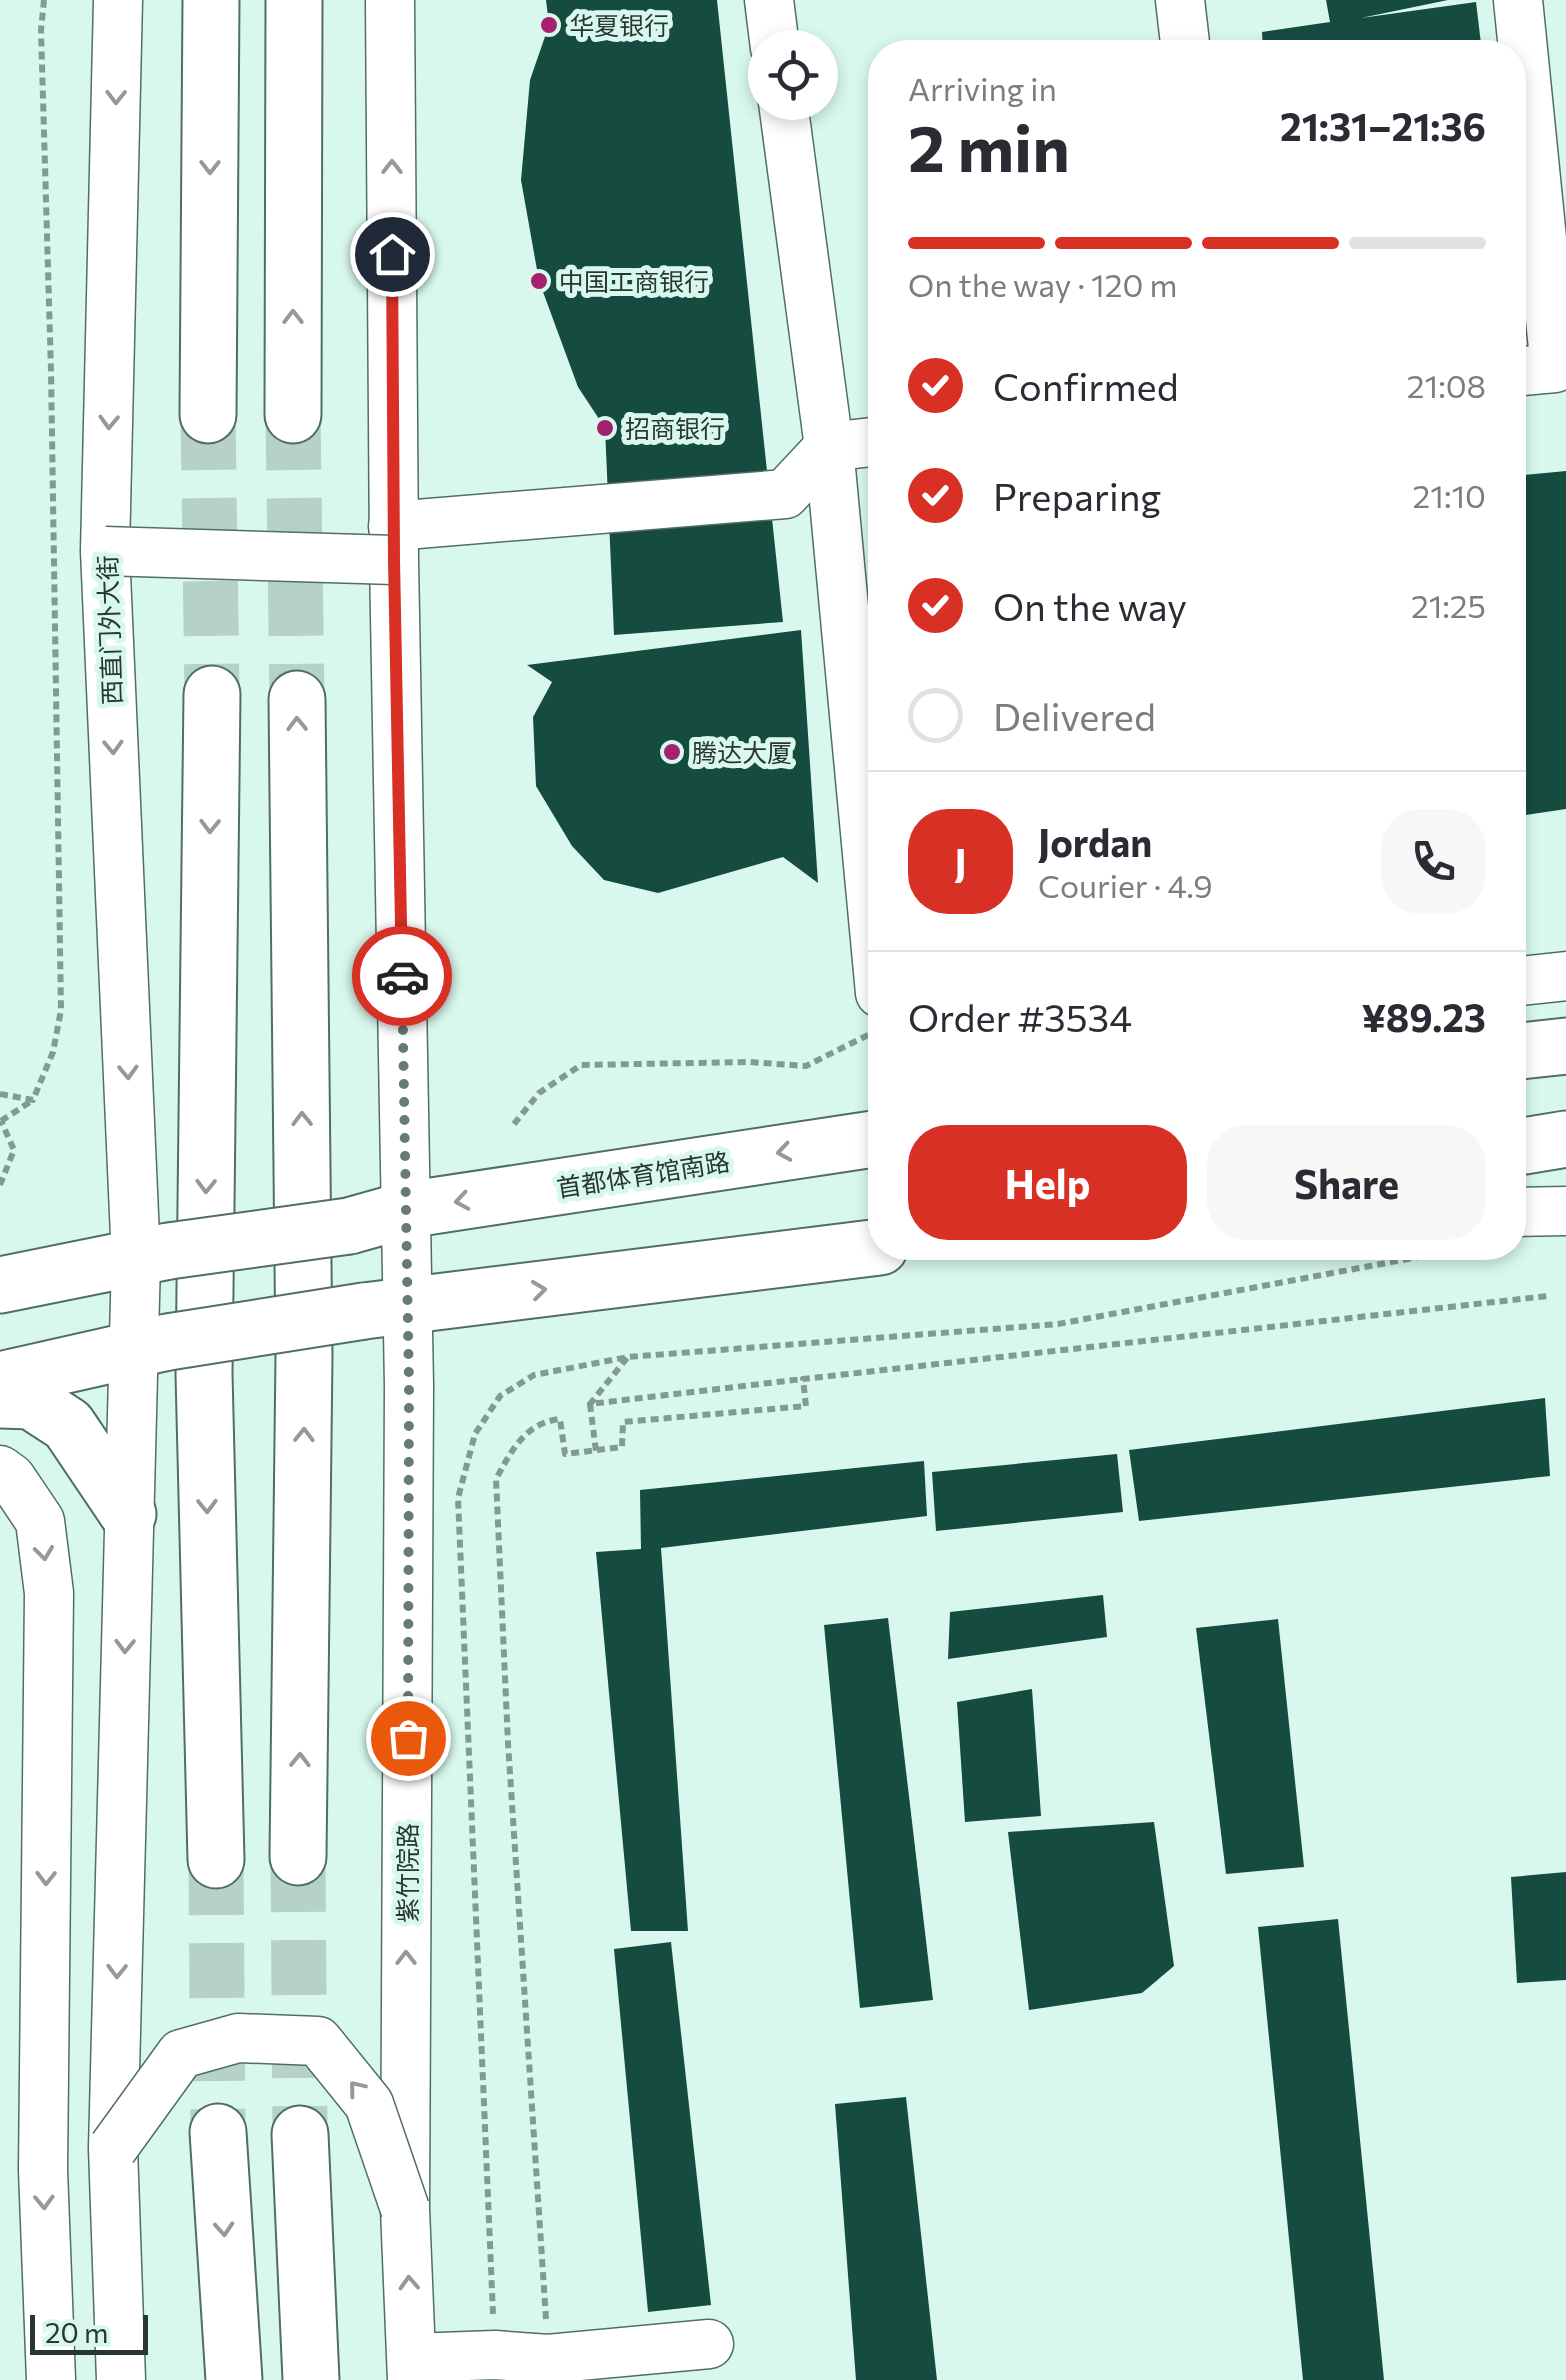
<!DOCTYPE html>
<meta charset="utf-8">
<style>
body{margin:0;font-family:Commissioner,"Noto Sans SC",sans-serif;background:#f7f7f7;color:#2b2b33;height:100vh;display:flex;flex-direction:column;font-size:38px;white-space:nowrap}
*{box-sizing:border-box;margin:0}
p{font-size:32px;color:#7c7c81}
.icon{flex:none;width:55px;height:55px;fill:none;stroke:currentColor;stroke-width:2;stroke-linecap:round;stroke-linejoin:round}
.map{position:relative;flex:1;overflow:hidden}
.panel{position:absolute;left:868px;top:40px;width:658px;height:1220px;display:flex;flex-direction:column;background:#fff;border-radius:40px;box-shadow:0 5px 15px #0003}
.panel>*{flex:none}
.controls{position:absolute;left:748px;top:30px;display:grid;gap:20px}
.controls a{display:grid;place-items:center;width:90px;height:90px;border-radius:50%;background:#fff;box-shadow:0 5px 15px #0003;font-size:50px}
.scale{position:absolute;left:30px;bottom:25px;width:118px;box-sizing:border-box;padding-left:10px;border:5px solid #2a3632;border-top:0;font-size:28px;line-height:35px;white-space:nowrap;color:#2a3632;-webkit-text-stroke:8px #d8f8ee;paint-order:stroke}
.pin{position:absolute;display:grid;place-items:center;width:85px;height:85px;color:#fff;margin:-42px;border:5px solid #fff;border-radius:50%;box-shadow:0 2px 10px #0007}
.courier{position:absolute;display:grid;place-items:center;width:100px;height:100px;margin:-50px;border:8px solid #d93025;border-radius:50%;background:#fff;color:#222;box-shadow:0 2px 12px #0007}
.overview em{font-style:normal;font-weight:700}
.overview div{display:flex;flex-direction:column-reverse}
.overview{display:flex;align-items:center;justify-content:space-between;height:170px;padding:0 40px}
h1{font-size:65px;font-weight:700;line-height:75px}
.bar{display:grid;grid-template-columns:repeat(4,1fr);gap:15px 10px;align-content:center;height:120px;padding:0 40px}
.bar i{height:12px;border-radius:8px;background:#e1e1e2}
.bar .on{background:#d93025}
.bar p{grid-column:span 4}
.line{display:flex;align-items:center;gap:25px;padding:0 40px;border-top:2px solid #e1e1e2}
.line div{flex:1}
.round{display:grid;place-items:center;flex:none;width:105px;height:105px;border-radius:40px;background:#f7f7f7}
ol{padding:0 40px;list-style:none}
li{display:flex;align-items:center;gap:30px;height:110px}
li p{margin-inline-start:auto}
li .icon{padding:10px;border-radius:50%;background:#d93025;color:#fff;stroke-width:4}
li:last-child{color:#7c7c81}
li i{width:55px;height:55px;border:5px solid #e1e1e2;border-radius:50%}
.action{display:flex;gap:20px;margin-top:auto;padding:20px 40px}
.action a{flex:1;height:115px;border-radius:40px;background:#d93025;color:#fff;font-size:40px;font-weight:700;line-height:115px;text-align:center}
.action a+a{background:#f7f7f7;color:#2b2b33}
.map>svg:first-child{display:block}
</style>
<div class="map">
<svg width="1566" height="2380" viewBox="0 0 1566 2380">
<rect width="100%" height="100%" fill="#d8f8ee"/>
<!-- building -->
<g fill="#164c40">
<path d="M 546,0 L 717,0 L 783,622 L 614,635 L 605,428 L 578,387 L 539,281 L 521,180 L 530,80 L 549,25 Z"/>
<path d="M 1326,0 L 1448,0 L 1361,18 L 1476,2 L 1482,52 L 1263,52 L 1262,32 L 1330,22 Z"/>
<path d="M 1566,471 L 1566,809 L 1512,817 L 1512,476 Z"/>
<path d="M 801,630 L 818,883 L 783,857 L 658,893 L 604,880 L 572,846 L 536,786 L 533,717 L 552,682 L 527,665 Z"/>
<path d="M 1545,1398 L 1550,1476 L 1139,1521 L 1129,1450 Z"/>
<path d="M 1117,1454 L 1123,1512 L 936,1531 L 932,1472 Z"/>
<path d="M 924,1461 L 927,1516 L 661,1548 L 688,1931 L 631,1931 L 596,1552 L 641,1549 L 640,1490 Z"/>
<path d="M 1103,1595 L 1107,1637 L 948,1659 L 950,1612 Z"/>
<path d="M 888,1618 L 933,2000 L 860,2008 L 824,1625 Z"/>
<path d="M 1278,1619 L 1304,1867 L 1226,1874 L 1196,1628 Z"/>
<path d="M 1032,1689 L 1041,1816 L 965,1822 L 957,1702 Z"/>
<path d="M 1154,1822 L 1174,1966 L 1142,1993 L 1029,2010 L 1008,1832 Z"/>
<path d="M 1566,1872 L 1566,1980 L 1517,1983 L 1511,1877 Z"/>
<path d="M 1338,1919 L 1384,2380 L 1303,2380 L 1258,1927 Z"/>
<path d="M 671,1942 L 711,2305 L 648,2312 L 614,1949 Z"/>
<path d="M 906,2097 L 937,2380 L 856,2380 L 835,2104 Z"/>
</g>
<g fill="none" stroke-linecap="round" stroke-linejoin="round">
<!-- highway-tunnel -->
<g stroke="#b5d1c8" stroke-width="55" stroke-dasharray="55 28" stroke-linecap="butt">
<path d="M 208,415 L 212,694"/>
<path d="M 293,415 L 297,699"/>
<path d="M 298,1857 L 300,2134"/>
<path d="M 216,1860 L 218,2132"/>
</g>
<!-- minor casing -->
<g stroke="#516e65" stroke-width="51">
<g id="minor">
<path d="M 118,0 L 105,551 L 136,1260 L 113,2148 L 121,2380"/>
<path d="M 390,0 L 394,560 L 409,1386 L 405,2209 L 412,2380"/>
<path d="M 769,0 L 775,48"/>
<path d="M 1180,0 L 1186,52"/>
<path d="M 783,102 L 829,447 L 880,993"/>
<path d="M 1512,372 L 1555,368 L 1518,0"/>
<path d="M 393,526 L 785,494 L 829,447 L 880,441"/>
<path d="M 1512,982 L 1566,976"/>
<path d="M 1512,1212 L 1566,1211"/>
<path d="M 0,1470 L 11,1478 L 40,1521 L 49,1593 L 43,2170 L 51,2380"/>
<path d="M 412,2358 L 495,2355 L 548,2359 L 709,2344"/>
</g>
</g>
<!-- major casing -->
<g stroke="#516e65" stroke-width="59">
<g id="major">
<path d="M 1512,1052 L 1566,1046"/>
<path d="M 1512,1148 L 1566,1139"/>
<path d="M 349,1226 L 406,1210 L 880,1138"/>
<path d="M 0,1285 L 169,1251"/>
<path d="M 364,1311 L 880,1247"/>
<path d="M 0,1380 L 168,1342"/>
<path d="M 0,1400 L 31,1401 L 68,1425 L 128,1514"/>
</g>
</g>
<!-- highway casing -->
<g stroke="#516e65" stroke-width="59">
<g id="highway">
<path d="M 208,415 L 211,0"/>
<path d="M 293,415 L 294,0"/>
<path d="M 212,694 L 204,1374 L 216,1860"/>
<path d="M 297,699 L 304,1356 L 298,1857"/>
<path d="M 218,2132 L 234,2380"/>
<path d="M 300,2134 L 311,2380"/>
</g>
</g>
<!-- path -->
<g stroke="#839a92" stroke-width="6" stroke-dasharray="8 5" stroke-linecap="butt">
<path d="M 0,1094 L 33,1100 L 53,1052 L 61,1010 L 51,371 L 41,30 L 44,0"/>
<path d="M 1,1121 L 33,1100"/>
<path d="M 514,1124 L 539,1093 L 581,1065 L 749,1062 L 806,1066 L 870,1034"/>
<path d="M 0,1185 L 14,1150 L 1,1121"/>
<path d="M 627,1358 L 590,1404 L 803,1379"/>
<path d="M 590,1404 L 596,1451"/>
<path d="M 493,2314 L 458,1498 L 475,1434 L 500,1396 L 534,1375 L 628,1357 L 1058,1324 L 1467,1248"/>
<path d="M 546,2319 L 508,1743 L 496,1479 C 512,1450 525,1423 560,1419 L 565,1454 L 622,1447 L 623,1422 L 806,1406 L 803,1379 L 1548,1296"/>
</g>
<!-- minor -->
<use href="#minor" stroke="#fff" stroke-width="48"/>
<!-- major -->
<use href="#major" stroke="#fff" stroke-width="55"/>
<!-- highway -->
<use href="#highway" stroke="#fff" stroke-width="55"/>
<!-- minor-bridge casing -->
<g stroke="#516e65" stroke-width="51" stroke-linecap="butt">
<g id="minor-bridge">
<path d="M 105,551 L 394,560"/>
<path d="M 113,2148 L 181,2054 L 238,2038 L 318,2041 L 369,2104 L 405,2209"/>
</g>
</g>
<!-- major-bridge casing -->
<g stroke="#516e65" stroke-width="59" stroke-linecap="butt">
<g id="major-bridge">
<path d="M 169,1251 L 349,1226"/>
<path d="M 168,1342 L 364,1311"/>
</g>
</g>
<!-- minor-bridge -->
<use href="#minor-bridge" stroke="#fff" stroke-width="48"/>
<!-- major-bridge -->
<use href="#major-bridge" stroke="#fff" stroke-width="55"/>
</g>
<!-- one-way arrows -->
<defs><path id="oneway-chevron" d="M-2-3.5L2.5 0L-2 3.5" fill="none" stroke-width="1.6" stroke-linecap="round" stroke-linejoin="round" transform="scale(2.5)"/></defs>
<g stroke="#949a98">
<use href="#oneway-chevron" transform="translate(116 97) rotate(91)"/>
<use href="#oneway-chevron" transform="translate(210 167) rotate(90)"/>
<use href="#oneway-chevron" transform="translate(392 167) rotate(-90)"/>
<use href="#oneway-chevron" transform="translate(293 317) rotate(-90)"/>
<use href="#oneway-chevron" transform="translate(109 422) rotate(92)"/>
<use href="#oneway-chevron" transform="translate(297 724) rotate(-91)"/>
<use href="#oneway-chevron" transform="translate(113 747) rotate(88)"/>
<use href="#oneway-chevron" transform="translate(210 826) rotate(91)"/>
<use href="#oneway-chevron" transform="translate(128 1072) rotate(88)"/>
<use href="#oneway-chevron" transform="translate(302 1119) rotate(-91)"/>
<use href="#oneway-chevron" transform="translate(784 1152) rotate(171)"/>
<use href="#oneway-chevron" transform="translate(206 1186) rotate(91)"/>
<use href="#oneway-chevron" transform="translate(462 1201) rotate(171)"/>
<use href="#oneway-chevron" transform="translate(539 1290) rotate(-7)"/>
<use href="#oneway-chevron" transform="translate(304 1435) rotate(-89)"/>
<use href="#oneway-chevron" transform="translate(207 1506) rotate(89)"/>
<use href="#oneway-chevron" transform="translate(44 1553) rotate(83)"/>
<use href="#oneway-chevron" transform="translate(125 1646) rotate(91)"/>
<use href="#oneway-chevron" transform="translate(300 1760) rotate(-89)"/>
<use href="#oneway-chevron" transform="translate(46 1878) rotate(91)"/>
<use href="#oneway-chevron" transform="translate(406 1958) rotate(-90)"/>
<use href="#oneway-chevron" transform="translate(117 1971) rotate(91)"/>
<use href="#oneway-chevron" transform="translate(356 2088) rotate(-129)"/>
<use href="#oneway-chevron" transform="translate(44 2202) rotate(88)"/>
<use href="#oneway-chevron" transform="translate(224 2229) rotate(86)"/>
<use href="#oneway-chevron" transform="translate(409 2283) rotate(-93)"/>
</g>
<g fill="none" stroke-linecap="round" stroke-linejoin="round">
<!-- done -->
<path stroke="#677a74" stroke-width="10" stroke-dasharray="0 18" d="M 402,976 L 409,1386 L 408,1738"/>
<!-- route -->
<path stroke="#d93025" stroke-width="12" d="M 392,254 L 394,560 L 402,976"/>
</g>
<!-- markers -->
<g fill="#a5216d" stroke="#d8f8ee" stroke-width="4">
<circle cx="549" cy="25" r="10"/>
<circle cx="539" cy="281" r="10"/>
<circle cx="605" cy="428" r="10"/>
<circle cx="672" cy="752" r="10"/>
</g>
<g text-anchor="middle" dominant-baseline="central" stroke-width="10" stroke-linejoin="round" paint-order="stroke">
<!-- poi labels -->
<g font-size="25" fill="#2a3632" stroke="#d8f8ee" text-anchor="start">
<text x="569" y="25">华夏银行</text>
<text x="559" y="281">中国工商银行</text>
<text x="625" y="428">招商银行</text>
<text x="692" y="752">腾达大厦</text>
</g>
<!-- street labels -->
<g font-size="25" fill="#2a3632" stroke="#d8f8ee">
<text transform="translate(109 630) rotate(-92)">西直门外大街</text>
<text transform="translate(643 1174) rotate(-9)">首都体育馆南路</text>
<text transform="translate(407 1873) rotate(-90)">紫竹院路</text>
</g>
</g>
</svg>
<div class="controls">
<a><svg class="icon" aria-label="locate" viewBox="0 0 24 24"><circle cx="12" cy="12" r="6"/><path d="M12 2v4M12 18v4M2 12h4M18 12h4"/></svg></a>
</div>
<div class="scale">20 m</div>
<div class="pin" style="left:408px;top:1738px;background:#ea580c"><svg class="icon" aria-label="bag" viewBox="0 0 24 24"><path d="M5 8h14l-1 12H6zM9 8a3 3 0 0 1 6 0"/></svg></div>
<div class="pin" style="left:392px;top:254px;background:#1f2937"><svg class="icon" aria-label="home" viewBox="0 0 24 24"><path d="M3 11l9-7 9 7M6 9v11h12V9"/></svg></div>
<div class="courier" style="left:402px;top:976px"><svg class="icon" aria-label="car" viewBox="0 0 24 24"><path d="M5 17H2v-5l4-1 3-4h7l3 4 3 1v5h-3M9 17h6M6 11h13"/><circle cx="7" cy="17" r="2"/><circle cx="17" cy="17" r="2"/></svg></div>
<section class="panel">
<div class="overview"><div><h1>2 min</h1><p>Arriving in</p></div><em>21:31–21:36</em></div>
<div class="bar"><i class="on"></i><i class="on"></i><i class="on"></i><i></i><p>On the way · 120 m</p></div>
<ol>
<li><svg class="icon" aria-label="check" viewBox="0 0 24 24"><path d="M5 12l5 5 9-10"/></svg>Confirmed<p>21:08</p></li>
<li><svg class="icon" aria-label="check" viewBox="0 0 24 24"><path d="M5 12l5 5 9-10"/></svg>Preparing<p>21:10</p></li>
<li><svg class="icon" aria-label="check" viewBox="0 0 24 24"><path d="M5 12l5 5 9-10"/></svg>On the way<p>21:25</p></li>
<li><i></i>Delivered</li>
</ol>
<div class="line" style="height:180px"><b class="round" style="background:#d93025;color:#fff">J</b><div><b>Jordan</b><p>Courier · 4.9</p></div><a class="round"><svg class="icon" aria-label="phone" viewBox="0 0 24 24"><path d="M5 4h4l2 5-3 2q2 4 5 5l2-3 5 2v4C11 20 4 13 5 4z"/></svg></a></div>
<div class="line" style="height:130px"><div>Order #3534</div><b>¥89.23</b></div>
<div class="action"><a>Help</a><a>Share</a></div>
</section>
</div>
